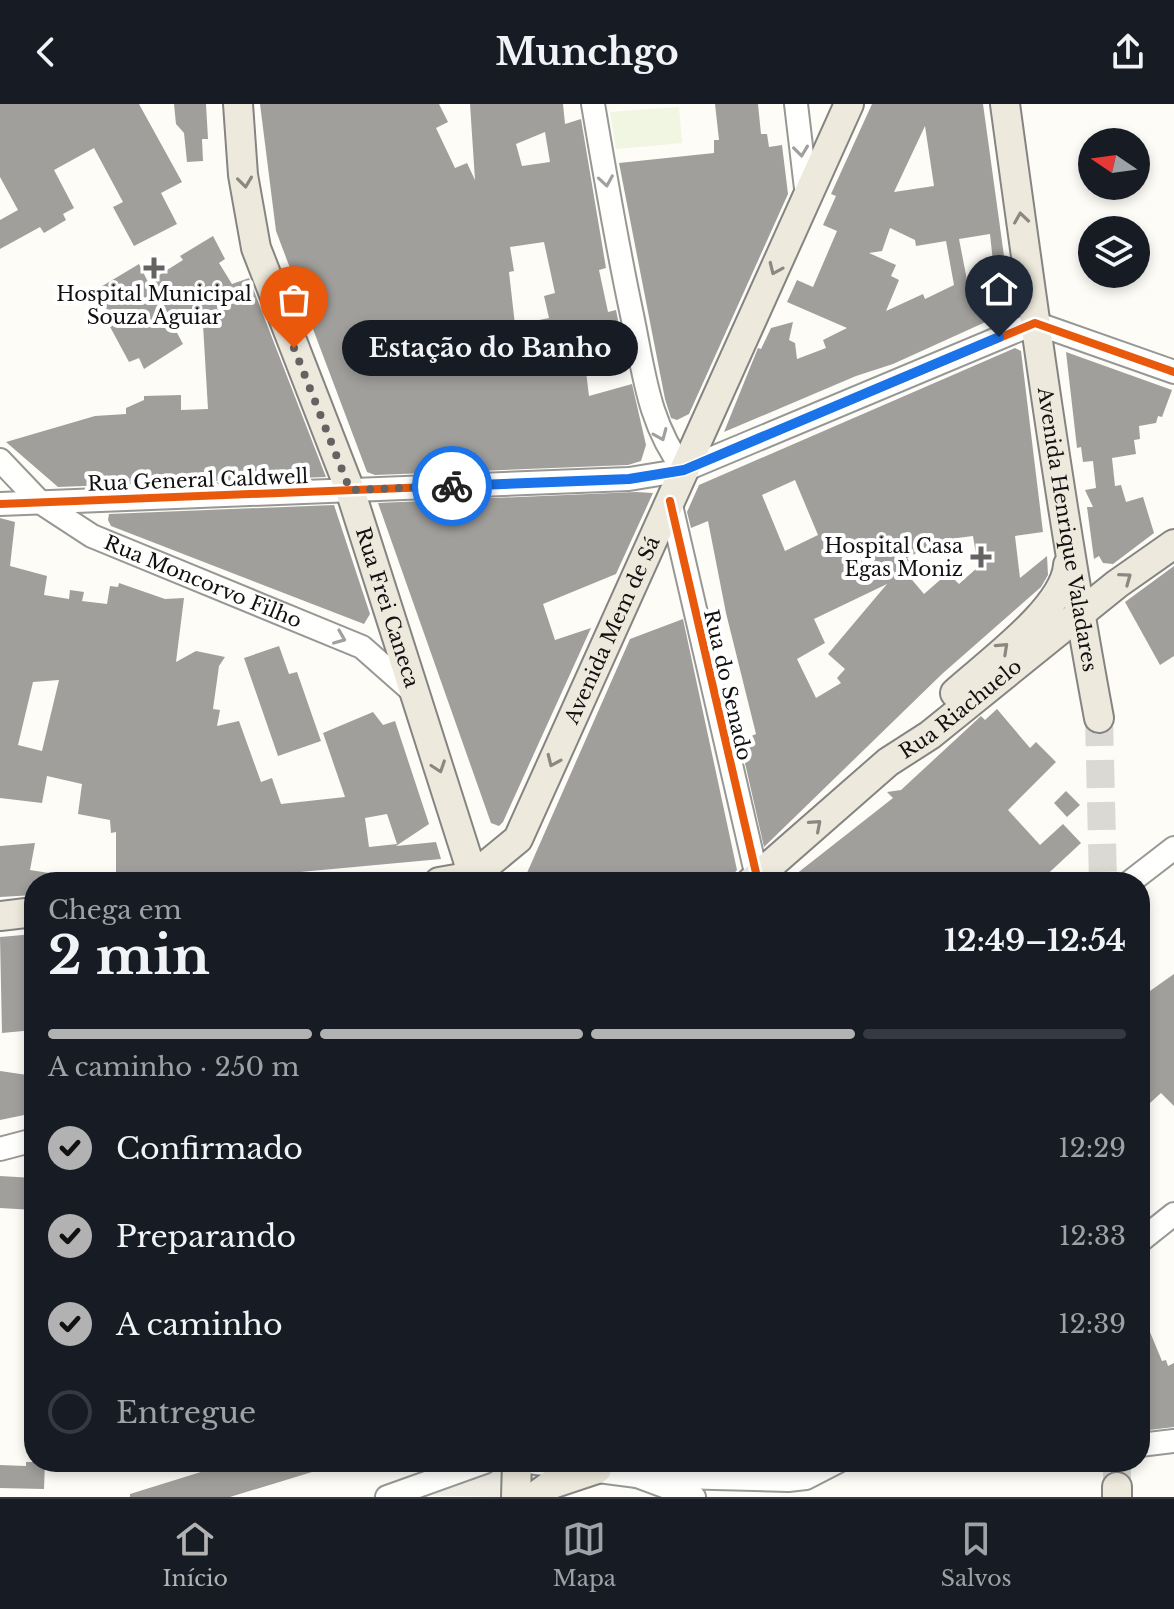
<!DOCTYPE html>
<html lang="pt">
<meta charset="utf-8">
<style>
body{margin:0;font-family:"Libre Baskerville",serif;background:#20242c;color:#f1f3f6;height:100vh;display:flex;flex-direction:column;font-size:30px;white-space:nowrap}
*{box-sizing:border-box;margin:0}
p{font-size:26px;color:#9ea1a6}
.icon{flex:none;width:44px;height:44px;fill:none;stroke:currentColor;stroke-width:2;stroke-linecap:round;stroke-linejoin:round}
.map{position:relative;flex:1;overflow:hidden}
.panel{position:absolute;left:24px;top:768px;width:1126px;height:600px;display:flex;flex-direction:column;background:#171b24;border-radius:32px;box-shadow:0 4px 12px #0003}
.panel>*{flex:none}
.needle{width:52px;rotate:283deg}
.fabs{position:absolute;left:1078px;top:24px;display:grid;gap:16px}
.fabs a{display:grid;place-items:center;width:72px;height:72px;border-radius:50%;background:#171b24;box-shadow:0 4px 12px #0003;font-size:40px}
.pin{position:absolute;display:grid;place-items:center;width:68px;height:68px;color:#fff;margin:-82px -34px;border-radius:50% 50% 50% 0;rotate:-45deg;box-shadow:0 0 8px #0007}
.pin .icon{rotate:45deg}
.courier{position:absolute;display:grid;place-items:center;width:80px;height:80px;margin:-40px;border:6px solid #1a73e8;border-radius:50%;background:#fff;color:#222;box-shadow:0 2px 10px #0007}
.bubble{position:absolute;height:56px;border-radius:28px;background:#171b24;box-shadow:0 4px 12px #0003;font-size:26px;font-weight:800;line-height:56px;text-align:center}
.headline em{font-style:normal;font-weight:800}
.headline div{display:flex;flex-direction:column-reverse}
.headline{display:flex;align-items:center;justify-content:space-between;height:136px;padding:0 24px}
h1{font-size:52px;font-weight:800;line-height:60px}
.bar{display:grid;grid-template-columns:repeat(4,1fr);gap:12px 8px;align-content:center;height:96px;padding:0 24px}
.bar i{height:10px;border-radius:6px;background:#363941}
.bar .current{background:#b2b2b3}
.bar p{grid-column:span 4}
ol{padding:0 24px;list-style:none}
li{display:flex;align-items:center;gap:24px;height:88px}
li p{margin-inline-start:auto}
li .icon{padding:8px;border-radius:50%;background:#b2b2b3;color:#111;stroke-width:4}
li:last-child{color:#9ea1a6}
li i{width:44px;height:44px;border:4px solid #363941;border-radius:50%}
header{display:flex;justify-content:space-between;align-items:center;height:104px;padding:0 24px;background:#171b24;font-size:36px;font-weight:800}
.dock{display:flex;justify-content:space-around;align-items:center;height:112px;border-top:2px solid #363941;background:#171b24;font-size:22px;color:#9ea1a6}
.dock a{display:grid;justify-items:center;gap:4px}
.dock .current{color:#b2b2b3}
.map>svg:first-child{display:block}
</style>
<header><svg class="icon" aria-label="back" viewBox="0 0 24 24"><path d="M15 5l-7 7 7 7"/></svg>Munchgo<svg class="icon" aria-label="share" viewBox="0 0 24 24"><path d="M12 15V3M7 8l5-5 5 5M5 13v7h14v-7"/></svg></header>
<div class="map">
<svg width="1174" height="1393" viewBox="0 0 1174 1393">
<rect width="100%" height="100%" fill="#fdfcf7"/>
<!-- pitch -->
<path fill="#f0f6e1" d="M 679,3 L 682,39 L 616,45 L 610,8 Z"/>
<!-- plaza -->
<path fill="#edebe2" d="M 499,1365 L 504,1366 L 504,1393 L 416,1391 Z"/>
<!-- building -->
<g fill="#a19f9c" fill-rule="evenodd">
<path d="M 0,0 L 139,0 L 182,78 L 161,89 L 177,120 L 134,142 L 113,103 L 123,98 L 94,44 L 54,66 L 74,104 L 63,110 L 66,116 L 44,129 L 40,123 L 0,145 L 0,116 L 18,106 L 0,73 Z"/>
<path d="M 174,0 L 206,0 L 208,35 L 202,35 L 203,57 L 187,58 L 184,29 L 176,20 Z"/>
<path d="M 260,0 L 439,0 L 448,18 L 436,24 L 455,64 L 467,59 L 475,76 L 470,0 L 563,0 L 565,20 L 581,15 L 606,164 L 599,166 L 608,208 L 616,206 L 624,245 L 585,259 L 589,292 L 632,280 L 646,341 L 641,357 L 628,361 L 375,371 L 367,368 L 276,127 ZM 545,28 L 550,58 L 522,62 L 516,40 ZM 544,138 L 555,189 L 544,192 L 549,214 L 515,221 L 509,168 L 514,167 L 510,143 Z"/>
<path d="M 715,0 L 758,0 L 761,30 L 767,30 L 769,43 L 782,41 L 788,90 L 689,310 L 677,316 L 671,314 L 665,295 L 619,59 L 714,49 L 714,36 L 719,36 Z"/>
<path d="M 872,0 L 983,0 L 1004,152 L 993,158 L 990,130 L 959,135 L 967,176 L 993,164 L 1012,206 L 893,260 L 856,272 L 724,328 L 758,244 L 761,245 L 771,224 L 793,218 L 789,236 L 795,239 L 797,255 L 826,244 L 823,236 L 847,224 L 787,198 L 797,176 L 813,183 L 837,127 L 823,121 L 836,92 L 831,90 ZM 925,22 L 934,82 L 894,88 ZM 890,124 L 915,136 L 916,142 L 946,137 L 954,181 L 925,195 L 923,190 L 886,207 L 899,176 L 891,172 L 896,161 L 869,149 L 882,147 Z"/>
<path d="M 213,132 L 225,155 L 219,159 L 232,180 L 249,174 L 326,373 L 58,383 L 6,338 L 95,312 L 126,310 L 126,304 L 144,296 L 144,292 L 181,291 L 181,306 L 208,305 L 202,204 L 175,225 L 183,240 L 144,265 L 139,254 L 129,258 L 95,195 L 102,189 L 99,184 L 139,160 L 148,178 L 183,156 L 180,152 Z"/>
<path d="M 1015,244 L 1021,247 L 1043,428 L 1015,432 L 1020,474 L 1047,452 L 1048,471 L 1041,483 L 942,570 L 764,743 L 740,637 L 756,630 L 726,509 L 708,417 L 691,424 L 687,408 L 699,381 ZM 795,376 L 818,431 L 785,447 L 762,391 ZM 973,432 L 978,463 L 959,480 L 948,469 L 924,490 L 902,464 L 910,458 L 907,454 L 942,436 ZM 887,480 L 828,550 L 845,565 L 837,574 L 841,579 L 816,594 L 797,555 L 825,539 L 814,515 Z"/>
<path d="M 1066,248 L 1172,286 L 1162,313 L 1158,312 L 1156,319 L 1139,322 L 1140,335 L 1134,336 L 1136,350 L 1112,354 L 1115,382 L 1121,381 L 1126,398 L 1143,393 L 1154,429 L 1113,460 L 1103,459 L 1099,452 L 1094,455 L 1087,403 L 1093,403 L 1085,386 L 1096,384 L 1093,357 L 1083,358 L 1081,343 L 1077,344 Z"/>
<path d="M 636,388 L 653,389 L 616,470 L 543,500 L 555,536 L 591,524 L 503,718 L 499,722 L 491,719 L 378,399 Z"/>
<path d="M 334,401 L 370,510 L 364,520 L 111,422 L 108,416 L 109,410 Z"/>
<path d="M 0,414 L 15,418 L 10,462 L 47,472 L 44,491 L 69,495 L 70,486 L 84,488 L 82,497 L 107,500 L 110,482 L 118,483 L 119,479 L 165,495 L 184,494 L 176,558 L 196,547 L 225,553 L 219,562 L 213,605 L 220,606 L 217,622 L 239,617 L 261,678 L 272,674 L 281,700 L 345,693 L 323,629 L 373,608 L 383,621 L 395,617 L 429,720 L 396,742 L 436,738 L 441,755 L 191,778 L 116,778 L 116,728 L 111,729 L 110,716 L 78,710 L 82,680 L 47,672 L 42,699 L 0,694 ZM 59,576 L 42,647 L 18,641 L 33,578 ZM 387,710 L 397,740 L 369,743 L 365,714 Z"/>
<path d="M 1174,462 L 1174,552 L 1160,561 L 1125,498 Z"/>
<path d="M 683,515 L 737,766 L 726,778 L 642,778 L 639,770 L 618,778 L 523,778 L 630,535 Z"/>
<path d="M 279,542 L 289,570 L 297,568 L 321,637 L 278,652 L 244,554 Z"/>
<path d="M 997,605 L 1030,644 L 1036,638 L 1056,658 L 1008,706 L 1040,741 L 1063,720 L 1081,739 L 1039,778 L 786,778 L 893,694 L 887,688 L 901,686 L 981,612 L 985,616 Z"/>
<path d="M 1066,687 L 1080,701 L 1067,713 L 1054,699 Z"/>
<path d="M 35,739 L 30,766 L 62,771 L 61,778 L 34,778 L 34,791 L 0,793 L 0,742 Z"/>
<path d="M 34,830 L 34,926 L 2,929 L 0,833 Z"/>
<path d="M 1174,870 L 1174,1002 L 1161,989 L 1140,1008 L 1140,894 Z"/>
<path d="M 0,967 L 34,972 L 34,1009 L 0,1016 Z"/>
<path d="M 0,1072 L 34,1074 L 34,1106 L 0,1104 Z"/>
<path d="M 1140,1204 L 1162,1257 L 1166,1256 L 1168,1262 L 1174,1259 L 1174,1323 L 1141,1327 Z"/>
<path d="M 26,1358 L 45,1358 L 44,1385 L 0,1384 L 0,1361 L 26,1362 Z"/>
<path d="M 233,1358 L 334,1358 L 335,1361 L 230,1393 L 130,1393 L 130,1390 Z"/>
</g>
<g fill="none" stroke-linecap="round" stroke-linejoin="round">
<!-- major-tunnel -->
<g stroke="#dad9d4" stroke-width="28" stroke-dasharray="28 14" stroke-linecap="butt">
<path d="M 1099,614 L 1103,778"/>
<path d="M 1117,1358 L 1117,1383"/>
</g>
<!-- minor casing -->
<g stroke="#979795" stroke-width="26">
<g id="minor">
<path d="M 593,0 C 605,71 617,141 632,211 C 644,268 648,319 684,366"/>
<path d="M 796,0 L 807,93"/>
<path id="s1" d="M 0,356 L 40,398 L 92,432 L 362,543 L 413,588"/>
<path d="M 670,397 L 757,773"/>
<path d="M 0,400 L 629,375 L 684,366 L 1035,219 L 1174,268"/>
<path d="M 1130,778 L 1174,744"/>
<path d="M 0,1045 L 34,1036"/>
<path d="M 1140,1137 L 1174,1110"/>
<path d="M 1140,1341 L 1174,1337"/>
<path d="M 529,1358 L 637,1372 L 694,1393"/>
<path d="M 637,1372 L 788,1376 L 806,1374 L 837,1358"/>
<path d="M 387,1393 L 485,1358"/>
</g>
</g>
<!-- major casing -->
<g stroke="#858482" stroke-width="32">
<g id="major">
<path id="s2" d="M 238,0 L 243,71 L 256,144 L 350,386 L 475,778"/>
<path id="s3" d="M 1005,0 C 1033,205 1061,410 1099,614"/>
<path d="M 955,589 C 988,559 1065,504 1068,461"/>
<path id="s4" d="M 439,778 L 473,772 L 518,735 L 849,0"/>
<path id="s5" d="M 751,778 L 888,658 L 930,631 L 1117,480 L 1174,440"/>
<path d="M 0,812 L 34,808"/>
<path d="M 1117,1383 L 1117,1393"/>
<path d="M 516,1393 L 517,1358"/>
<path d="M 534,1393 L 552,1380 L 597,1365"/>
</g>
</g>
<!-- minor -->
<use href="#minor" stroke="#fffffe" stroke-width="22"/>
<!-- major -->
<use href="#major" stroke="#ede9dc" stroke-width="28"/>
<!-- cycleway casing -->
<g stroke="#fff" stroke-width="13">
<g id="cycleway">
<path d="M 670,397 L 757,773"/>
<path d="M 0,400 L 629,375 L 684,366 L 1035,219 L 1174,268"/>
</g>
</g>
<!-- cycleway -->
<use href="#cycleway" stroke="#e8590c" stroke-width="8"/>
</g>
<!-- one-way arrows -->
<defs><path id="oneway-chevron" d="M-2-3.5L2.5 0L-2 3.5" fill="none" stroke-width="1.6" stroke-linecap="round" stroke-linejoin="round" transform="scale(2)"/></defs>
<g stroke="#a0a09f">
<use href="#oneway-chevron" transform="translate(801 47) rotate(83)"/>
<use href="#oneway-chevron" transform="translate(606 77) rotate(81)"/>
<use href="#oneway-chevron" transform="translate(661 331) rotate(67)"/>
<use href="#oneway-chevron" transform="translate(340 534) rotate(22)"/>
</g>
<g stroke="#8a8881">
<use href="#oneway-chevron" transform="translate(245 78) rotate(83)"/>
<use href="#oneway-chevron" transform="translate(1021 114) rotate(-98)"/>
<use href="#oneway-chevron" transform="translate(775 165) rotate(114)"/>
<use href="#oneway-chevron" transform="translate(1126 474) rotate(-36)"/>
<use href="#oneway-chevron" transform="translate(1003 544) rotate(-43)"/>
<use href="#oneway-chevron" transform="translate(553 657) rotate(114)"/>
<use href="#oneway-chevron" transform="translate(439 663) rotate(71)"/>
<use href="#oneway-chevron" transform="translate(816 721) rotate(-41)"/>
</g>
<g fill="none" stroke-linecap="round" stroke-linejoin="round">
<!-- done -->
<path stroke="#646362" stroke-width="8" stroke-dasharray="0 14.4" d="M 294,244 L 350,386 L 452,382"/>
<!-- route -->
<path stroke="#1a73e8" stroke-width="10" d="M 452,382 L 629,375 L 684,366 L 999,233"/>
</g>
<!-- markers -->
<g fill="#646362" stroke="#fff" stroke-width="3">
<path d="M150 152h8v8h8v8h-8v8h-8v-8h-8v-8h8z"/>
<path d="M977 441h8v8h8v8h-8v8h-8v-8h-8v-8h8z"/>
</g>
<g text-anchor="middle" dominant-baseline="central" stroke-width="8" stroke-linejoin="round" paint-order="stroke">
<!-- poi labels -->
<g font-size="20" fill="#111" stroke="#fff">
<text x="154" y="190">Hospital Municipal<tspan x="154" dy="23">Souza Aguiar</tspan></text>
<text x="963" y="442" text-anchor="end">Hospital Casa<tspan x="963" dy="23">Egas Moniz</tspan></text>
</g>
<!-- street labels -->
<g font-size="20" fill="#111" stroke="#fff">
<text transform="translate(198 376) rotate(-2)">Rua General Caldwell</text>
<text stroke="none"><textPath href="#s3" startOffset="430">Avenida Henrique Valadares</textPath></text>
<text stroke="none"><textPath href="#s1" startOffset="240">Rua Moncorvo Filho</textPath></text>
<text stroke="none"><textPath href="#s2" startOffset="528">Rua Frei Caneca</textPath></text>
<text stroke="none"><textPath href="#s4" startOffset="322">Avenida Mem de Sá</textPath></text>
<text transform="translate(728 581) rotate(77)">Rua do Senado</text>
<text stroke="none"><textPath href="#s5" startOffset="272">Rua Riachuelo</textPath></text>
</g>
</g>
</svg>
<div class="fabs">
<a><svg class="needle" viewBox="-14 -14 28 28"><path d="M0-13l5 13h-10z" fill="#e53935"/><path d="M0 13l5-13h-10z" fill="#9ea1a6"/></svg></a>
<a><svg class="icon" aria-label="layers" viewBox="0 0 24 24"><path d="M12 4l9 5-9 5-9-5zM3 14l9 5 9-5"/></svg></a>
</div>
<div class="pin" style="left:294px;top:244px;background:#ea580c"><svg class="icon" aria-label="bag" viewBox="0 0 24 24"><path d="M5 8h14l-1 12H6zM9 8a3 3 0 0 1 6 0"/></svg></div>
<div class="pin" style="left:999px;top:233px;background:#1f2937"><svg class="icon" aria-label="home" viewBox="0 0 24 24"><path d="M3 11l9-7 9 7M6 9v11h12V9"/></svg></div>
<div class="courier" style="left:452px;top:382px"><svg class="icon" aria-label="bike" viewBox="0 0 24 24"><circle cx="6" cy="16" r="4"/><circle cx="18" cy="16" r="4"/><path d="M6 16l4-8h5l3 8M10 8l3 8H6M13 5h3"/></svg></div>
<div class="bubble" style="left:342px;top:216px;width:296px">Estação do Banho</div>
<section class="panel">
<div class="headline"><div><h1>2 min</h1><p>Chega em</p></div><em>12:49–12:54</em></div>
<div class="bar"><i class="current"></i><i class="current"></i><i class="current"></i><i></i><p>A caminho · 250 m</p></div>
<ol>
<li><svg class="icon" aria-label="check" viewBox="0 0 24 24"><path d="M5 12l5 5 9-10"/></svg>Confirmado<p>12:29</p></li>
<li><svg class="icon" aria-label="check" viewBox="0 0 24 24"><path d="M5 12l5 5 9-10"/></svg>Preparando<p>12:33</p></li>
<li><svg class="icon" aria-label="check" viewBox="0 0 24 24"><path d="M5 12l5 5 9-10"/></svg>A caminho<p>12:39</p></li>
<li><i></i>Entregue</li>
</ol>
</section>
</div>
<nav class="dock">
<a class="current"><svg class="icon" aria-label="home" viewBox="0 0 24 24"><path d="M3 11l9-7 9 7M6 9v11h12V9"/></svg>Início</a>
<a><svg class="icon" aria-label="map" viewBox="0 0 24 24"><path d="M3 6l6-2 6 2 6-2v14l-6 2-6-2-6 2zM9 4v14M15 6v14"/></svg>Mapa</a>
<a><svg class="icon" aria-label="saved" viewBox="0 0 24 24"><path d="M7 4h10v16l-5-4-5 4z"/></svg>Salvos</a>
</nav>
